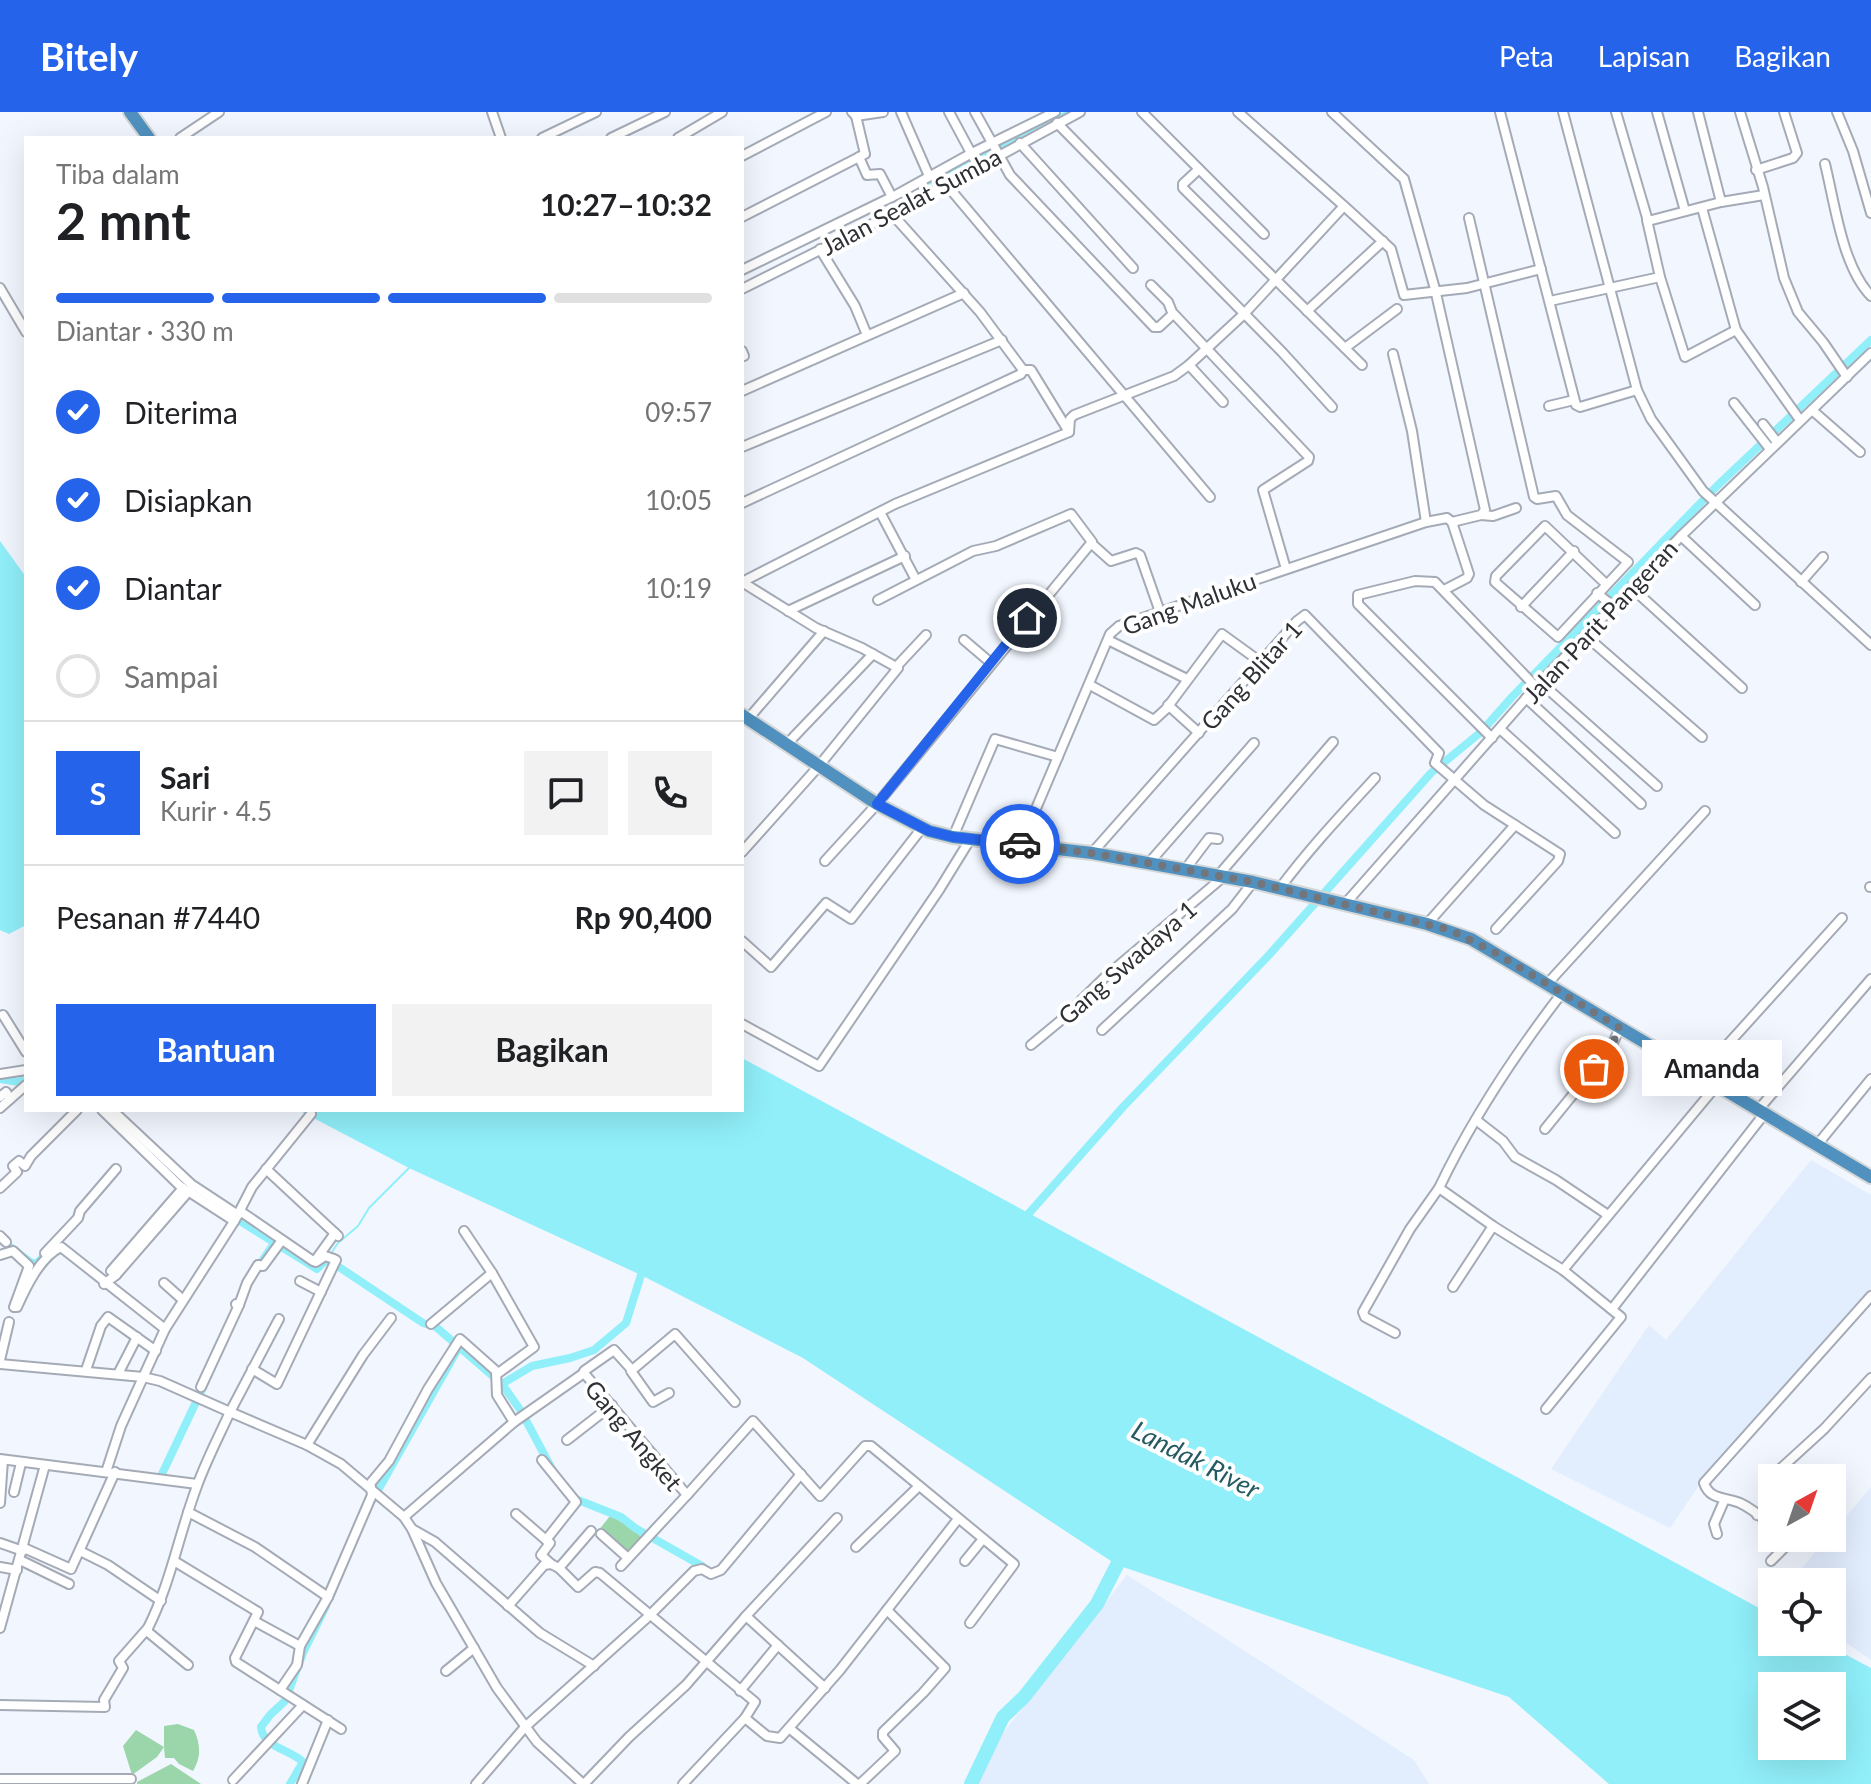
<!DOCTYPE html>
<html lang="id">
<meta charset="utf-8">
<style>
body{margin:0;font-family:Lato,sans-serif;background:#f2f2f2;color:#202124;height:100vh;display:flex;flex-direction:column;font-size:30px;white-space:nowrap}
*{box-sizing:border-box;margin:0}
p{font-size:26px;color:#757577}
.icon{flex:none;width:44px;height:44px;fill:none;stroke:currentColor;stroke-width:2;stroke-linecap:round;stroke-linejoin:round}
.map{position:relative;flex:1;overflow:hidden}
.side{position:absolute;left:24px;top:24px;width:720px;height:976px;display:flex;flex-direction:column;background:#fff;border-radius:0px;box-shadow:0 8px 32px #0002}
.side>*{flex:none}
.needle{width:52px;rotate:40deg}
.buttons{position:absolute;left:1758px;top:1352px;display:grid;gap:16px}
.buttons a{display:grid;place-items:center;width:88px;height:88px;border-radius:0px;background:#fff;box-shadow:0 8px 32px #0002;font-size:40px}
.pin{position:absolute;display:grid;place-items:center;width:68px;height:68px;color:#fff;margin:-34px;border:4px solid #fff;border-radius:50%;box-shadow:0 2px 8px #0007}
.courier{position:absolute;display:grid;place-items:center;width:80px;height:80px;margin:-40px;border:6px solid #2563eb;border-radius:50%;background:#fff;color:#222;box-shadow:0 2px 10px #0007}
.bubble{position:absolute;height:56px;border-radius:0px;background:#fff;box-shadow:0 8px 32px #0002;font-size:26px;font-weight:700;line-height:56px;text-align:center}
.headline em{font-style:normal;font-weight:700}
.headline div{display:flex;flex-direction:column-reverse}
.headline{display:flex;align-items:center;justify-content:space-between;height:136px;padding:0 32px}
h1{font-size:52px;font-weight:700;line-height:60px}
.bar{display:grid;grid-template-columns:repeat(4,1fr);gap:12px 8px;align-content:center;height:96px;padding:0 32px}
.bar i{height:10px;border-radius:6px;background:#e0e0e0}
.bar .on{background:#2563eb}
.bar p{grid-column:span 4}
.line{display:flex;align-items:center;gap:20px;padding:0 32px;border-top:2px solid #e0e0e0}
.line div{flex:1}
.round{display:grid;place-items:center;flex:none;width:84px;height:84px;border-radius:0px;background:#f2f2f2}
ol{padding:0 32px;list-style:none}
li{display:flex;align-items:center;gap:24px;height:88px}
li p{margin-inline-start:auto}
li .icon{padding:8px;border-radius:50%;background:#2563eb;color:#fff;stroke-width:4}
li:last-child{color:#757577}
li i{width:44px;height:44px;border:4px solid #e0e0e0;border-radius:50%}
.cta{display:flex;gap:16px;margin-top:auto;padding:16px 32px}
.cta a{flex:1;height:92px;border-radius:0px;background:#2563eb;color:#fff;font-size:32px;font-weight:700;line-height:92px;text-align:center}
.cta a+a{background:#f2f2f2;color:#202124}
header{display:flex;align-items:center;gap:48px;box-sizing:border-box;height:112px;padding:0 40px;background:#2563eb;color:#fff}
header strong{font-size:38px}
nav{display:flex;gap:44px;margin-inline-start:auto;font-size:28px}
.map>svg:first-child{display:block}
</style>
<header>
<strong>Bitely</strong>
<nav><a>Peta</a><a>Lapisan</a><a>Bagikan</a></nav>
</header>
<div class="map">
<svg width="1871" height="1672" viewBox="0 0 1871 1672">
<rect width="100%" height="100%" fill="#f1f6ff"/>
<!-- built -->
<g fill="#e2edfe">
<path d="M 1811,1048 L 1871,1083 L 1871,1182 L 1812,1251 L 1717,1347 L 1670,1416 L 1551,1357 L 1649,1213 L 1666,1228 Z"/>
<path d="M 1871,1375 L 1871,1548 L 1832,1521 L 1832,1470 L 1790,1470 L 1827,1426 L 1832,1426 L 1832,1421 Z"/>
<path d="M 1127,1463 L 1414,1648 L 1429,1672 L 976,1672 L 993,1634 Z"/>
</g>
<!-- green -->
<g fill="#9bd5aa">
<path d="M 610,1404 L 629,1414 L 645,1428 L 628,1446 L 598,1419 Z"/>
<path d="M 178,1612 L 194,1618 C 201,1633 201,1646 193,1659 L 179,1652 L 174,1646 L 165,1646 L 164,1635 L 157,1645 L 132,1663 L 123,1634 L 136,1618 L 164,1635 L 164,1614 Z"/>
<path d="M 171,1652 L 201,1672 L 137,1672 L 137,1670 Z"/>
</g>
<!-- water -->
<g fill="#90eff9" fill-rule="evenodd">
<path d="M 0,429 L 26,465 L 26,813 L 9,822 L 0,818 Z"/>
<path d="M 742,946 L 1772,1503 L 1772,1530 L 1822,1530 L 1871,1556 L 1871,1672 L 1609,1672 L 1509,1585 L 1117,1453 L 803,1246 L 641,1163 L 409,1056 L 298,998 L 742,998 ZM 1772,1574 L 1832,1574 L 1832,1634 L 1772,1634 Z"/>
</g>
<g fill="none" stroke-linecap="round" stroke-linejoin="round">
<!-- stream -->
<path stroke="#90eff9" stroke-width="2" d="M 330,1143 L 338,1131 L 358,1114 L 369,1096 L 409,1056"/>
<!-- canal -->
<g stroke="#90eff9" stroke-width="8">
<path d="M 919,74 L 1069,2"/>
<path d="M 0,967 L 19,970 L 26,966"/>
<path d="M 232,1104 L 317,1157 L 327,1147 L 423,1211 L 436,1215 L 502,1272 L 521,1299 L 553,1359"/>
<path d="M 1023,1108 L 1123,995 L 1269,843 L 1431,661 L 1481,620 L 1512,585 L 1717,374 L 1871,228"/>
<path d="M 1,1128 L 30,1150 L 36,1152 L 44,1144"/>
<path d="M 258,1155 L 275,1130"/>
<path d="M 502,1272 L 532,1254 L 570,1246 L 594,1238 L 626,1211 L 641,1163"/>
<path d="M 162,1362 L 206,1269"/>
<path d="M 573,1386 L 621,1405 L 635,1416 L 702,1454"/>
<path d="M 373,1387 L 459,1235"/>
<path d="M 290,1672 L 303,1650 C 290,1637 263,1636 261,1615 L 270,1603 L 285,1589 L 303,1541 L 326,1494"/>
</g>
<!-- river -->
<path stroke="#90eff9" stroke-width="14" d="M 971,1672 L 1003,1605 L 1024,1585 L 1097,1492 L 1117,1453"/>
<!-- minor casing -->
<g stroke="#a5abb6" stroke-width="12">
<g id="minor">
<path d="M 492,0 L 501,26"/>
<path d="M 852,0 L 856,4 L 883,0"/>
<path d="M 901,0 L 929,64"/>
<path d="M 949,0 L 978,54"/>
<path d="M 975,0 L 1010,63 L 1154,215 L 1159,215 L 1173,202"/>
<path d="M 1142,0 L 1264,122"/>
<path d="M 1332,0 L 1404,67 L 1435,177 L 1485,398 L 1481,403 L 1452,410"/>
<path d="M 1500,0 L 1576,293 L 1580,295 L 1637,278"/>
<path d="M 1563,0 L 1637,278 L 1651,307 L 1703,379 L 1871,533"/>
<path d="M 1616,0 L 1648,109 L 1721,90 L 1764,83"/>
<path d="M 1657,0 L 1685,99"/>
<path d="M 1698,0 L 1721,90"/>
<path d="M 1740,0 L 1763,75 L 1784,166 L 1798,200 L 1823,230 L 1847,265"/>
<path d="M 1837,0 L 1853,39 L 1871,101"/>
<path d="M 1057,11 L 1282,240 L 1332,295"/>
<path d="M 180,26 L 219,0"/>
<path d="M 542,26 L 596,0"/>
<path d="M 611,26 L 665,0"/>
<path d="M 678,26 L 722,0"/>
<path d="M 1020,31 L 1133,156"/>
<path d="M 742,44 L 826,0"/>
<path d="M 859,45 L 867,63 L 880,62 L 892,85"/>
<path d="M 1825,52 C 1835,92 1842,154 1871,184"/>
<path d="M 1199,57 L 1183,72 L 1183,76 L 1362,253"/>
<path d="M 1756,58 L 1793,46 L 1797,41 L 1784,0"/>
<path d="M 945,71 L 1210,385"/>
<path d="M 1344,94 L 1391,137 L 1404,183 L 1467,176 L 1541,157"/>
<path d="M 1702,96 L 1736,218"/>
<path d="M 892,102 L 980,200 L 1023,258 L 1031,258 L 1069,320"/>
<path d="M 742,105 L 865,42 L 856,4"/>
<path d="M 1469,106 L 1534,385 L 1537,387 L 1556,384 L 1567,403 L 1628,450 L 1558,525 L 1495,470 L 1496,464 L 1545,414 L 1606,472"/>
<path d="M 1647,108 L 1660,165"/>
<path d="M 820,137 L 855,194 L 867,223"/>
<path d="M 742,158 L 896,83 L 972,41 L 1055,0"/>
<path d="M 1151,173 L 1168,190 L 1172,200 L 1309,345 L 1308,349 L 1263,378 L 1286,457"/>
<path d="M 0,176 L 26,220"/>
<path d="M 742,177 L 892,102 L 1080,0"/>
<path d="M 1550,189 L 1660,165 L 1685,245 L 1736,218 L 1800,308"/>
<path d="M 1307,199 L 1383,129"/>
<path d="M 1345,236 L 1397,197"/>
<path d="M 742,239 L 744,244"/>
<path d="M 1393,242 L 1412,319 L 1426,410"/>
<path d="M 1189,253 L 1223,290"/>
<path d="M 742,279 L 964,181"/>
<path d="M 1734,291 L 1770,337"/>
<path d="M 1549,294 L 1574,288"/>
<path d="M 1812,298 L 1860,340"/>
<path d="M 1763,312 L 1777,330"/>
<path d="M 742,335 L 1002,228"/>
<path d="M 742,391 L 1021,262 L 1023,258"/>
<path d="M 880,400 L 916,468"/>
<path d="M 1481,403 L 1493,404 L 1516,396"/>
<path d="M 1681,424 L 1755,493"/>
<path d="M 1092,432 L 1111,449 L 1136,441 L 1140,443 L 1160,500"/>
<path d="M 742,470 L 895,392 L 1069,320 L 1070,307 L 1074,303 L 1174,264 L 1189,253 L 1244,202 L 1344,94 L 1238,0"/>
<path d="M 742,470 L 816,516 L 862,536 L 898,556 L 818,655 L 742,740"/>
<path d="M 1801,470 L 1823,445"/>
<path d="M 1632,476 L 1742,576"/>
<path d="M 1597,481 L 1614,495"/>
<path d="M 1521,495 L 1574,439"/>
<path d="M 788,499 L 905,444"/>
<path d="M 1586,524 L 1702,625"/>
<path d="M 964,528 L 991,551"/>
<path d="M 1108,528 L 1187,567"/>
<path d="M 897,554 L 926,523"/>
<path d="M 1541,571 L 1657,674"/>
<path d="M 1090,573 L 1154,608 L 1166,597 L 1222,522 L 1262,551"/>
<path d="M 1526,586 L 1641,692"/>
<path d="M 1168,593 L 1199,621"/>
<path d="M 748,607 L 824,519"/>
<path d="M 1500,617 L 1615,721"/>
<path d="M 1492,626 L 1358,492 L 1358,483 L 1415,469 L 1435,470 L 1536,575"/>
<path d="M 786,633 L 873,542"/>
<path d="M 953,725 L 995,627 L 1058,645"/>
<path d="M 1021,732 L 1110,522 L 1119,514 L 1426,410 L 1447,406 L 1452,410 L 1469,462 L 1467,466 L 1444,478"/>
<path d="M 1092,741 L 1297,509 L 1305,503 L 1439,641 L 1435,651 L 1484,693 L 1560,742 L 1558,749 L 1496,817"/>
<path d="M 825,749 L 877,692 L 1092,430 L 1071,402 L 996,434 L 973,439 L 878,488"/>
<path d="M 1148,752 L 1254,631"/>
<path d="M 1184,759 L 1209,726 L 1218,727"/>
<path d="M 1217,765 L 1333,630"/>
<path d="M 1870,775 L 1871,775"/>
<path d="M 1280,776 C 1309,737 1342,702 1375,666"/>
<path d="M 1345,792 L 1536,575 L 1681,424 L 1871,241"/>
<path d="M 1427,812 L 1515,713"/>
<path d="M 742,829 L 771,855 L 826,791 L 851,807 L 922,716"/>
<path d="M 1548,871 L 1705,699"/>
<path d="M 3,903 L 26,940"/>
<path d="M 742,912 L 819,954 L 939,778 L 971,726"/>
<path d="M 1102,918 L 1232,797 L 1253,770"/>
<path d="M 1031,933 L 1060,909 L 1105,865 L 1222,766"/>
<path d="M 0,962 L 26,958"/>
<path d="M 1700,963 L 1842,806"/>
<path d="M 0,985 L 6,980 L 10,987"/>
<path d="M 0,996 L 26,973"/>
<path d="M 102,998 L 180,1074 L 234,1109"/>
<path d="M 112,998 L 191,1072 L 238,1103"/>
<path d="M 1758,998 L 1871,867"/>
<path d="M 1476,1008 L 1503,1029 L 1515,1045 L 1556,1068 L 1608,1103"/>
<path d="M 1545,1017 L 1610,937 L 1620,916"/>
<path d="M 1817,1033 L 1871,967"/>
<path d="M 266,1057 L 338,1124"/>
<path d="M 0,1076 L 17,1060 L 13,1054 L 19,1049 L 25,1054 L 31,1044 L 77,998"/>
<path d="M 240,1099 L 313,1149 L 316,1150 L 325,1144 L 334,1147"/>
<path d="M 0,1124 L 6,1130"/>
<path d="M 45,1141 L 78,1106 L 80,1099 L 116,1057"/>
<path d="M 0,1143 L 13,1139 L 29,1154 L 14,1195 L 17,1195 C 26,1175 40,1145 61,1135 L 165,1217"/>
<path d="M 317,1146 L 335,1121"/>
<path d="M 1563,1158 L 1717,973"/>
<path d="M 492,1161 L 534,1235 L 497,1262"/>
<path d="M 116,1163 L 111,1159 L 183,1076"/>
<path d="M 300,1169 L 321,1180"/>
<path d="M 164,1171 L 183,1188"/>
<path d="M 104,1172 L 116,1163 L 189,1079"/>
<path d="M 1453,1175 L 1493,1114"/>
<path d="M 236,1192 L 239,1193 L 247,1171 L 258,1153 L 263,1154 L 282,1128"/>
<path d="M 1612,1197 L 1765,1001"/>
<path d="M 431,1212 L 492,1161 L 464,1119"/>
<path d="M 1395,1221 L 1365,1205 L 1363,1200 L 1410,1117 L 1439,1076"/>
<path d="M 0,1248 L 9,1210"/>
<path d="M 0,1252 L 143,1265 L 160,1269 L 230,1300 L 279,1207"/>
<path d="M 252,1257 L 277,1272 L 336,1148"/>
<path d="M 86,1258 L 101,1214 L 108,1205 L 156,1239"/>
<path d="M 584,1261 L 584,1259 L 614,1238 L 632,1258"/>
<path d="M 118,1262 L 137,1225"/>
<path d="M 201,1275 L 239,1193"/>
<path d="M 669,1281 L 653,1290 L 631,1259 L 675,1222 L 735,1290"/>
<path d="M 1546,1297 L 1621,1205 L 1563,1158 L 1493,1114 L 1439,1076 C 1472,1007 1515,942 1562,881"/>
<path d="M 567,1328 L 612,1293"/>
<path d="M 307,1333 L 363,1243 L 391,1206"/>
<path d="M 0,1347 L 197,1372"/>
<path d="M 106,1360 L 121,1314 L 165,1217 L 235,1108 L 252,1075 L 311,1002"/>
<path d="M 1782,1366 L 1777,1362 L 1778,1359 L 1824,1317 L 1871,1266"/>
<path d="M 369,1373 L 389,1349 L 428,1277 L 460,1227 L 496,1259 L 497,1283 L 514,1310"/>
<path d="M 14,1380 L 21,1351"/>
<path d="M 0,1391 L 3,1348"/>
<path d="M 188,1400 L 255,1435 L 328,1485"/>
<path d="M 516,1402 L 546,1428 L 576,1390 L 542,1348"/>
<path d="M 1757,1403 L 1772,1397"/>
<path d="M 404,1405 L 514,1310 L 584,1261 L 687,1383 L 753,1309 L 820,1384 L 865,1334 L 871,1334 L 1014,1452 L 970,1511"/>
<path d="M 1772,1414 C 1763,1406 1751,1396 1740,1391 C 1727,1385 1710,1389 1704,1371 L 1871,1184"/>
<path d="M 412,1417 L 435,1430 L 540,1521 L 594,1554"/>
<path d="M 601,1422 L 628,1446"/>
<path d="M 1717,1422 L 1714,1412 L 1724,1389"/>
<path d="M 546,1428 L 550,1431 L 541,1443 L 551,1452"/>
<path d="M 0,1431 L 23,1439"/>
<path d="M 856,1435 L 919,1374"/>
<path d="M 24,1436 L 71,1457 L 115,1360"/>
<path d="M 80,1439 L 108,1453 L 161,1489"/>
<path d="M 20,1448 L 69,1472"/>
<path d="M 174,1449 L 258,1500 L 235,1546 L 236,1550 L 341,1617"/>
<path d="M 965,1449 L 983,1427"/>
<path d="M 1771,1449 L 1791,1429"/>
<path d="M 621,1454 L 687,1383"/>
<path d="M 0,1455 L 17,1458"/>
<path d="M 559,1456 L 578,1475 L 595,1460 L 600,1461 L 755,1590 L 745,1606 L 683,1672"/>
<path d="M 508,1494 L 544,1453 L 551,1452 L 559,1456 L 591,1419"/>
<path d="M 746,1504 L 825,1576"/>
<path d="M 256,1510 L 300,1534"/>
<path d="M 0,1516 L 45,1353"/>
<path d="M 188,1553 L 148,1520 L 148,1516 C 171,1470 179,1422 197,1374 C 206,1349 219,1324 230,1300 L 307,1333 L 341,1352 L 404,1405 L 412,1417 L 436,1471 L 497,1576 L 537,1630 L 583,1672"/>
<path d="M 446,1559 L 474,1536"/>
<path d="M 280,1578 L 297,1553 L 300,1534 L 328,1485 L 372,1383 L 371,1375"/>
<path d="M 740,1579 L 778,1533"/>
<path d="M 0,1593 L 105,1595 L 104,1588 L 123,1556 L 119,1549 L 148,1516"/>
<path d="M 745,1606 L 767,1624 L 780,1626 L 840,1558 L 958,1407"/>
<path d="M 789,1616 L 857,1672"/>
<path d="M 0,1667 L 131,1667"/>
<path d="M 233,1668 L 303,1593"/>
<path d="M 302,1672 L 328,1608"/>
<path d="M 476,1672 L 525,1615 L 649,1504 L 694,1459 L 702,1457 L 711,1462 L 721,1458 L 801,1362"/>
<path d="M 584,1672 L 629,1625 L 686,1573 L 746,1504 L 837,1406"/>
<path d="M 860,1672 L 895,1639 L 883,1625 L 883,1620 L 923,1581 L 945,1556 L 887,1498"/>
</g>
</g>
<!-- highway casing -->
<g stroke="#d5d6d6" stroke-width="16">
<g id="highway">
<path d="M 130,0 L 149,26"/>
<path d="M 742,603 L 877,692 L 929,719 L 953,725 L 1092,741 L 1253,770 L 1427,812 L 1471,827 L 1871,1065"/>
</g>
</g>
<!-- minor -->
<use href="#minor" stroke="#fff" stroke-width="8"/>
<!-- highway -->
<use href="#highway" stroke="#5091c0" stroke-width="12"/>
</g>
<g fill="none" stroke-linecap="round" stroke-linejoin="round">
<!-- done -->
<path stroke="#72757b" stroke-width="8" stroke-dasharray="0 14.4" d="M 1020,732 L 1092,741 L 1253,770 L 1450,818 L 1494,840 L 1620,916 L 1610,937 L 1594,957"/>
<!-- route -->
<path stroke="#2563eb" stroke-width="10" d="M 1020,732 L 953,725 L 929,719 L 877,692 L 1027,506"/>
</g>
<g text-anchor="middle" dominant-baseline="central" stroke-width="8" stroke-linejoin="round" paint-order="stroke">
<!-- street labels -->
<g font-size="24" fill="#2e3034" stroke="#fff">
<text transform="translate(911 89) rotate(-28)">Jalan Sealat Sumba</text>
<text transform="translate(1189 491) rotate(-20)">Gang Maluku</text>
<text transform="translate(1600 509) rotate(-47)">Jalan Parit Pangeran</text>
<text transform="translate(1251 563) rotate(-48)">Gang Blitar 1</text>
<text transform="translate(1127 850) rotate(-41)">Gang Swadaya 1</text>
<text transform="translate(634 1323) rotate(50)">Gang Angket</text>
</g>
<!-- water labels -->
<g font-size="26" font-style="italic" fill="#245b61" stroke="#fff">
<text transform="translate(1196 1347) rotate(27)">Landak River</text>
</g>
</g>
</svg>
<div class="buttons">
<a><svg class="needle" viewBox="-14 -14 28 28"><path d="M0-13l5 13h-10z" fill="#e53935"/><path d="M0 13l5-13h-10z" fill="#757577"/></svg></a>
<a><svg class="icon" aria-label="locate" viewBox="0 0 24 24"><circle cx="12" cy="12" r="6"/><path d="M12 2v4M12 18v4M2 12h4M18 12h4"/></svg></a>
<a><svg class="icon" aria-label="layers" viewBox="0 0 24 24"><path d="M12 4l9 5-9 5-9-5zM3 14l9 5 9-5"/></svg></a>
</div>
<div class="pin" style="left:1594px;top:957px;background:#ea580c"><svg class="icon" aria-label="bag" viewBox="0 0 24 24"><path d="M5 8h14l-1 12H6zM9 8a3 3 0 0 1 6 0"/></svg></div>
<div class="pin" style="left:1027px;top:506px;background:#1f2937"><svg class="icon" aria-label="home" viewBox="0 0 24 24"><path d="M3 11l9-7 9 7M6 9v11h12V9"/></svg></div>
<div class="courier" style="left:1020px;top:732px"><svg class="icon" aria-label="car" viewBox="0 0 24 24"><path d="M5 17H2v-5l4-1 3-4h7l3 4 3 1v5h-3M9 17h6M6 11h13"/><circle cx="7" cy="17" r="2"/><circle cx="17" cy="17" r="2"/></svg></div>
<div class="bubble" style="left:1642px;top:928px;width:140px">Amanda</div>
<section class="side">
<div class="headline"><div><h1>2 mnt</h1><p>Tiba dalam</p></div><em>10:27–10:32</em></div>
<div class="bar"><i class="on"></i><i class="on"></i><i class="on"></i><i></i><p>Diantar · 330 m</p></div>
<ol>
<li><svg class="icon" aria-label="check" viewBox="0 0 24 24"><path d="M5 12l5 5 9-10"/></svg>Diterima<p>09:57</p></li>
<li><svg class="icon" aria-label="check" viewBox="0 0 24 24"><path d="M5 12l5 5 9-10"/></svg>Disiapkan<p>10:05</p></li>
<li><svg class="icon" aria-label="check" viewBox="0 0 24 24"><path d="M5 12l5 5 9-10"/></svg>Diantar<p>10:19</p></li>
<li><i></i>Sampai</li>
</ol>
<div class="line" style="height:144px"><b class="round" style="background:#2563eb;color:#fff">S</b><div><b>Sari</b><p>Kurir · 4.5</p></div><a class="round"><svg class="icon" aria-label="chat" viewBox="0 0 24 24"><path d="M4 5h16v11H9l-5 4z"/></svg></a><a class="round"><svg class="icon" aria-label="phone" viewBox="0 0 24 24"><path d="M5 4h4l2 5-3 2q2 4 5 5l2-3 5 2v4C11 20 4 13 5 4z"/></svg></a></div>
<div class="line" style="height:104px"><div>Pesanan #7440</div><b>Rp 90,400</b></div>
<div class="cta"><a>Bantuan</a><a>Bagikan</a></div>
</section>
</div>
